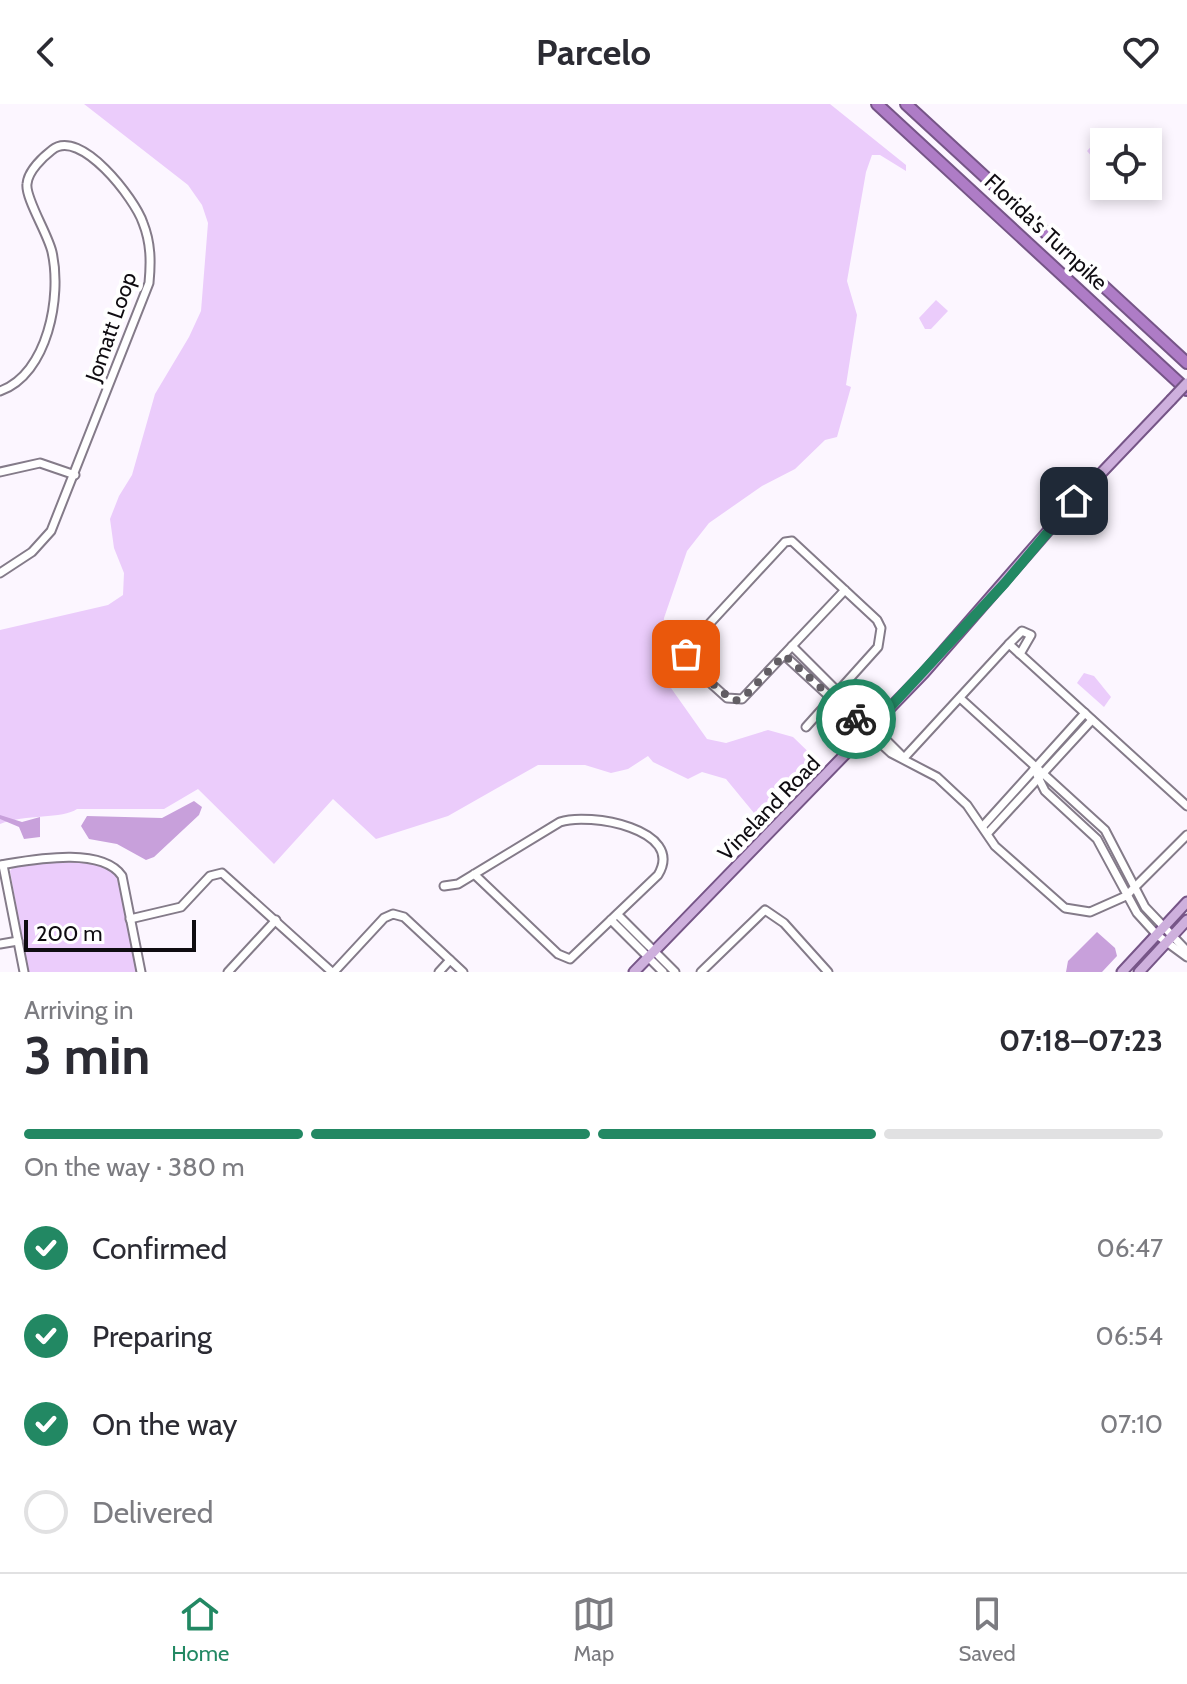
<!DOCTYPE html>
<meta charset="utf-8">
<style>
body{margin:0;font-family:Cabin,sans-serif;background:#f2f2f3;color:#2b2b33;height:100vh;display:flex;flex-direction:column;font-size:30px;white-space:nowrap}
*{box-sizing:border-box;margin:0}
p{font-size:26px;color:#7c7c81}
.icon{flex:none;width:44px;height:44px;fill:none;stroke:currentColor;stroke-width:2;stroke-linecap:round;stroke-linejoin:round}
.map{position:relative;height:868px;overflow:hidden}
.side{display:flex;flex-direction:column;background:#fff;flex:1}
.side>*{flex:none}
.tools{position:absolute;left:1090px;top:24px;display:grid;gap:16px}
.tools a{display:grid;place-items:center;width:72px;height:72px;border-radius:0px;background:#fff;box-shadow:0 4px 12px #0003;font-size:40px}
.scale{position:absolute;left:24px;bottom:20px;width:172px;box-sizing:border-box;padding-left:8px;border:4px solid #0f0c11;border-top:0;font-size:22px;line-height:28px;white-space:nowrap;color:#0f0c11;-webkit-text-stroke:6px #fff;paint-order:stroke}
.pin{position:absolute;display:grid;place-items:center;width:68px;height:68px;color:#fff;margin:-34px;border-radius:16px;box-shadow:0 4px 12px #0006}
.courier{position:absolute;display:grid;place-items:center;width:80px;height:80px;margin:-40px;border:6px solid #228863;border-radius:50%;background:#fff;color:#222;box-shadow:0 2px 10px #0007}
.head em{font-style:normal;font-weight:800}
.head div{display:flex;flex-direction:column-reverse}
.head{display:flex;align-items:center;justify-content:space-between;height:136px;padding:0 24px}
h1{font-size:52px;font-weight:800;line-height:60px}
.bar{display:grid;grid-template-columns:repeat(4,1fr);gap:12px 8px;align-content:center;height:96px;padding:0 24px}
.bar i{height:10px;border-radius:6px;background:#e1e1e2}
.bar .on{background:#228863}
.bar p{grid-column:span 4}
ol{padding:0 24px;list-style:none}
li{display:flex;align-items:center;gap:24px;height:88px}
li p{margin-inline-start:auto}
li .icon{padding:8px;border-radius:50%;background:#228863;color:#fff;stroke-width:4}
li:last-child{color:#7c7c81}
li i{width:44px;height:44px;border:4px solid #e1e1e2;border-radius:50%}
header{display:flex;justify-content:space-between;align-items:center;height:104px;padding:0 24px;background:#fff;font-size:36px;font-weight:800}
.menu{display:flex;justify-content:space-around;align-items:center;height:112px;border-top:2px solid #e1e1e2;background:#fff;font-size:22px;color:#7c7c81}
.menu a{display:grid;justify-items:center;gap:4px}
.menu .on{color:#228863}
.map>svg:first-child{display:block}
</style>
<header><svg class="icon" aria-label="back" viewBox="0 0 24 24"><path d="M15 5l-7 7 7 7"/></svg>Parcelo<svg class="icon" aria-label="heart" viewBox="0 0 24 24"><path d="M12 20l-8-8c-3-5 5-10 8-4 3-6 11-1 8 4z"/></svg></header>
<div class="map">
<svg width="1187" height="868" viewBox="0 0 1187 868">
<rect width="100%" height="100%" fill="#fcf6ff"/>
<!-- green -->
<g fill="#ebccfb">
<path d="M 84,0 L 830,0 L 906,61 L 906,67 L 880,51 L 872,51 L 866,68 L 847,177 L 857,211 L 846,281 L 851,283 L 837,333 L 825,336 L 795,365 L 762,382 L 709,419 L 687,447 L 664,514 L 661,554 L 671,584 L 707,635 L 726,639 L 768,626 L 793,633 L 823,662 L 763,720 L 726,675 L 702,668 L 688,675 L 653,658 L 648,652 L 628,665 L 611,669 L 585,661 L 538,661 L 448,712 L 376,735 L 333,695 L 274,760 L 198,685 L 164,705 L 77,705 C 63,715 25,710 0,720 L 0,526 L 108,501 L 123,491 L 124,469 L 114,444 L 110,415 L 119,392 L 132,371 L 155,290 L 189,233 L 201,207 L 208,119 L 202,101 L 188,81 Z"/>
<path d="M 1106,26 L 1116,37 L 1104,38 L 1104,49 L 1094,55 L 1087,47 Z"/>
<path d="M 936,196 L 948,207 L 931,225 L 925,225 L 919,214 Z"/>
<path d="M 1084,569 L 1094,572 L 1111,593 L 1104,603 L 1077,579 Z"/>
<path d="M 65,757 L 109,762 L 118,771 L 137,868 L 28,868 L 10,767 L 14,762 Z"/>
</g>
<!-- water -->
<g fill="#c8a0db">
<path d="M 194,697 L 202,703 L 199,711 L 154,753 L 146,756 L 117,740 L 89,735 L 81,722 L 87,712 L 162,714 Z"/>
<path d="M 0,711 L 22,718 L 40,713 L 40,733 L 24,735 L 19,723 L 0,715 Z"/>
<path d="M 1097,828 L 1115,844 L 1117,852 L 1102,868 L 1066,868 L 1068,857 Z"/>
</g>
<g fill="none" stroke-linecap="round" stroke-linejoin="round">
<!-- minor casing -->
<g stroke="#847b89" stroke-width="11">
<g id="minor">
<path d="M 0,287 C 48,270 62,192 52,148 C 48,130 25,94 27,80 C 28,67 43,53 52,46 C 80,23 135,95 143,119 C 151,139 151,158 149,179 L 51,427 L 32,448 L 0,469"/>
<path d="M 0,368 L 40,359 L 75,371"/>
<path d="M 1009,540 L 1022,527 L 1031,531 L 1020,550"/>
<path d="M 792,542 L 904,654"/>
<path d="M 784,551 L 891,649 L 937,673 L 967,701 L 995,742 L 1065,804 L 1090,808 L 1126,792 L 1187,731"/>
<path d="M 960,594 L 1105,726 L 1145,803 L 1187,847"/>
<path d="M 806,623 L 878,543 L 881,524 L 877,516 L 792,437 L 785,438 L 687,544 L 687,558 L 727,594 L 742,595 L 845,486"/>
<path d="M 904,654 L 1009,540 L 1187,702"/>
<path d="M 1034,665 L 1045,687 L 1097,735 L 1137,809 L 1157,831 L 1187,853"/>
<path d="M 983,722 L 1085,609"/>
<path d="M 988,729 L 1092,616"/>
<path d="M 0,761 C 32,756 101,742 122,772 L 141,868"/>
<path d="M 3,761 L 24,868"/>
<path d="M 444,782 L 458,780 L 560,718 C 589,708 686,725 658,771 L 570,855 L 558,850 L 474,770"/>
<path d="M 619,812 L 675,868"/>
<path d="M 130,815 L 181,803 L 210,772 L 222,769 L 332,868"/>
<path d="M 611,816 L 663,868"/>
<path d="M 0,840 L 18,837"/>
<path d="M 228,868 L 276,816"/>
<path d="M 334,868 L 384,814 L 393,810 L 404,813 L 463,868"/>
<path d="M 439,868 L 450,856"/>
<path d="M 701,868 L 765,806 L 784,819 L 828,868"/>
</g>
</g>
<!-- major casing -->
<g stroke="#765587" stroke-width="13">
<g id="major">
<path d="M 634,868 L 924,569 L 1068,404 L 1171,296"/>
<path d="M 1122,868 L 1187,798"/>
<path d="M 1139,868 L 1187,816"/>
</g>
</g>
<!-- highway casing -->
<g stroke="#765587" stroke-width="14">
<g id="highway">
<path d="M 877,0 L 1187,286"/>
<path d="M 906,0 L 1187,259"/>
</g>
</g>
<!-- minor -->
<use href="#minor" stroke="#fff" stroke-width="7"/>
<!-- major -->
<use href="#major" stroke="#ceb0dd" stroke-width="9"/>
<!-- highway -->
<use href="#highway" stroke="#ae7cc6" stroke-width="10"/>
<!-- major-bridge casing -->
<g stroke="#765587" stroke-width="13" stroke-linecap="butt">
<path id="major-bridge" d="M 1171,296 L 1187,279"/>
</g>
<!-- major-bridge -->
<use href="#major-bridge" stroke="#ceb0dd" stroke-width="9"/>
</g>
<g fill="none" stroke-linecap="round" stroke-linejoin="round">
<!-- done -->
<path stroke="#625e64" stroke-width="8" stroke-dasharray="0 14.4" d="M 686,550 L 687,558 L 733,597 L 742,595 L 784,551 L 856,615"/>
<!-- route -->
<path stroke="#228863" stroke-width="10" d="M 856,615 L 868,627 L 1005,479 L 1074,397"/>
</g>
<g text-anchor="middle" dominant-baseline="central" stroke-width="8" stroke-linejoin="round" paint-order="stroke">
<!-- street labels -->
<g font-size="22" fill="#0f0c11" stroke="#fff">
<text transform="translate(1046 128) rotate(43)">Florida's Turnpike</text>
<text transform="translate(111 223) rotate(-71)">Jomatt Loop</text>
<text transform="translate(769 704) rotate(-46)">Vineland Road</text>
</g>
</g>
</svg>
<div class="tools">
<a><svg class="icon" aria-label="locate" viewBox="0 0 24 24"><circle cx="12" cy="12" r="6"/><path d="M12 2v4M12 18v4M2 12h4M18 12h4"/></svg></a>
</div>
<div class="scale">200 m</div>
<div class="pin" style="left:686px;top:550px;background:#ea580c"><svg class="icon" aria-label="bag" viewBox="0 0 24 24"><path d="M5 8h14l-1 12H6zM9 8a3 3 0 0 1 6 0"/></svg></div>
<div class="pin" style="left:1074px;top:397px;background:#1f2937"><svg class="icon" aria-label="home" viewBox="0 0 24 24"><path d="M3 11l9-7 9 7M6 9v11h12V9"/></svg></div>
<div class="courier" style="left:856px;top:615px"><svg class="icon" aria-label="bike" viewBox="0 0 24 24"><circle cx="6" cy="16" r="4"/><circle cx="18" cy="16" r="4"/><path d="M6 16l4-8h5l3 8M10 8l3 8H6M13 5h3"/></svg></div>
</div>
<section class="side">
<div class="head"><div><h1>3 min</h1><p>Arriving in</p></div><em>07:18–07:23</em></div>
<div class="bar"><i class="on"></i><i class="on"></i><i class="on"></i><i></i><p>On the way · 380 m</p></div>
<ol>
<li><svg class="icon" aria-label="check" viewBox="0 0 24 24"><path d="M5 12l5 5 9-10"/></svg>Confirmed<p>06:47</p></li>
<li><svg class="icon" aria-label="check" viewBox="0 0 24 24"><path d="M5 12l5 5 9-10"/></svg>Preparing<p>06:54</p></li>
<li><svg class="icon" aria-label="check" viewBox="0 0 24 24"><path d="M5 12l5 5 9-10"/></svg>On the way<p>07:10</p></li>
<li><i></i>Delivered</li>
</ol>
</section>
<nav class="menu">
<a class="on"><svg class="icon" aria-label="home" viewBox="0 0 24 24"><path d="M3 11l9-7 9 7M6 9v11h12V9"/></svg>Home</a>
<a><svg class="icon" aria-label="map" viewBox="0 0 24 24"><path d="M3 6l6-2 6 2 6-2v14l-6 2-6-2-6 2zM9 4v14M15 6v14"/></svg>Map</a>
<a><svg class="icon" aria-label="saved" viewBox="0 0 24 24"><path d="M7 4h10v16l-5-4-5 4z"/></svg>Saved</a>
</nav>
